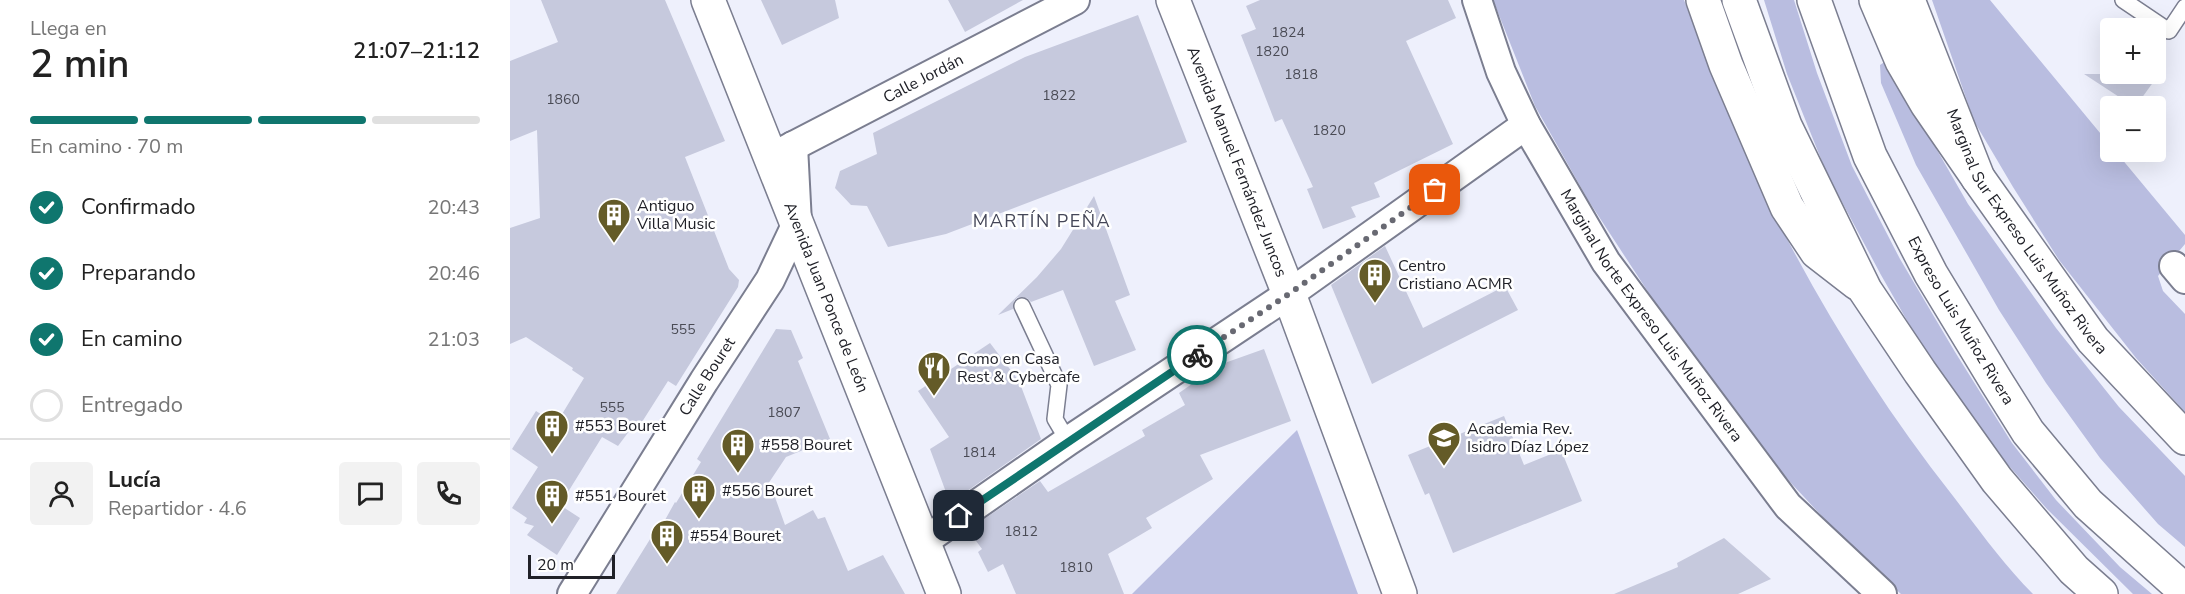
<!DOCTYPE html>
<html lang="es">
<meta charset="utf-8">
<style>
body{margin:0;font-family:"Nunito Sans",sans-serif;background:#f2f2f2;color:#222;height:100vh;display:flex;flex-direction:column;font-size:22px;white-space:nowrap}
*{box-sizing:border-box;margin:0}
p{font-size:20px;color:#767676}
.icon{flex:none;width:33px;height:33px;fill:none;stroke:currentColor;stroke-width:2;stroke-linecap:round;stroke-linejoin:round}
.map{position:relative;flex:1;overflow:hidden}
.details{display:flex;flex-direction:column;background:#fff;width:510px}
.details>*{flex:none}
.tools{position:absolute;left:1590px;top:18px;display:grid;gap:12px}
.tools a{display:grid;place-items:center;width:66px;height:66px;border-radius:6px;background:#fff;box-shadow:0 6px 24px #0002;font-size:30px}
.scale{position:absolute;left:18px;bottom:15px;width:87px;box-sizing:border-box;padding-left:6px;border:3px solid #202128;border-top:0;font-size:16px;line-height:21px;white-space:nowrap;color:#202128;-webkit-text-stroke:4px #fff;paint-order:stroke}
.pin{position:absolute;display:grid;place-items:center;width:51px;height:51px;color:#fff;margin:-26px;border-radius:12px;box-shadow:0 3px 9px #0006}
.courier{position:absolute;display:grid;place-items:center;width:60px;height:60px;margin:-30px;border:4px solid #0f766e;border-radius:50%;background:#fff;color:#222;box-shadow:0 2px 8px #0007}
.head em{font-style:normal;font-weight:600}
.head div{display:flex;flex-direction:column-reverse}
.head{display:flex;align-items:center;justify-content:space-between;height:102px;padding:0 30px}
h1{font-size:39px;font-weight:600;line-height:45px}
.bar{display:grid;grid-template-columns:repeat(4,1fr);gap:9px 6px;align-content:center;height:72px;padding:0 30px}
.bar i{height:8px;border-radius:4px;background:#e0e0e0}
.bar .selected{background:#0f766e}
.bar p{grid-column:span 4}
.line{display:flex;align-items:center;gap:15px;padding:0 30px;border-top:2px solid #e0e0e0}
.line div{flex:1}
.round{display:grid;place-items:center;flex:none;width:63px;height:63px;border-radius:6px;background:#f2f2f2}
ol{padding:0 30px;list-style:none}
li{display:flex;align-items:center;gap:18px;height:66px}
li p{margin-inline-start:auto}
li .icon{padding:6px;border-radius:50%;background:#0f766e;color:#fff;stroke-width:4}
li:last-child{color:#767676}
li i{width:33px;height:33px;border:3px solid #e0e0e0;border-radius:50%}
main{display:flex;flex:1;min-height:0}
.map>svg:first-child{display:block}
</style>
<main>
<section class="details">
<div class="head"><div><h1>2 min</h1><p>Llega en</p></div><em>21:07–21:12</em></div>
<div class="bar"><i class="selected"></i><i class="selected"></i><i class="selected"></i><i></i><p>En camino · 70 m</p></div>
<ol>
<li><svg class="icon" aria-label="check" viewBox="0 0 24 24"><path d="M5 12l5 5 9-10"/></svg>Confirmado<p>20:43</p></li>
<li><svg class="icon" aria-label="check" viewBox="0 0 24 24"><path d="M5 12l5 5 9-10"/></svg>Preparando<p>20:46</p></li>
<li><svg class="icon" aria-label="check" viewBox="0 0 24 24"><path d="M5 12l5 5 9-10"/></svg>En camino<p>21:03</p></li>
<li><i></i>Entregado</li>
</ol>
<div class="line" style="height:108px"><a class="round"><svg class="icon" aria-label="person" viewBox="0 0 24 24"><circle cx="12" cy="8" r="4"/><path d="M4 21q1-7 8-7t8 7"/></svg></a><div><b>Lucía</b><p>Repartidor · 4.6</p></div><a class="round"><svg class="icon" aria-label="chat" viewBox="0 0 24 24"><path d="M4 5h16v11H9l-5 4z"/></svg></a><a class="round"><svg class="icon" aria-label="phone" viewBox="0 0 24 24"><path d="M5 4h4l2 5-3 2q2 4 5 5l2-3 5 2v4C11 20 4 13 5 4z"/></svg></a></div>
</section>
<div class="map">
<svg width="1675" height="594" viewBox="0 0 1675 594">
<rect width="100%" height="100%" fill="#eef0fc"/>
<!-- green -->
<g fill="#b9bde0">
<path d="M 983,0 L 1174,0 C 1206,80 1236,161 1276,237 C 1324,328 1379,415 1443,496 C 1469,530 1493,564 1523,594 L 1391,594 L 1350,557 L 1281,483 L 1223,412 L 1146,304 L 1078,200 L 1025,106 Z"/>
<path d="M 1254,0 L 1284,0 L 1307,73 L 1342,166 L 1390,259 L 1445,352 L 1502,443 L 1546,500 L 1610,567 L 1642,594 L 1623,594 L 1537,509 L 1476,440 L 1423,366 L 1371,275 L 1317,174 L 1277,74 Z"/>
<path d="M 1422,0 L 1480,0 L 1600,145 L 1600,152 L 1606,152 L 1675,235 L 1675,244 L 1648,276 L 1653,291 L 1675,314 L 1675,412 L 1626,358 L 1549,260 L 1503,187 L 1464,121 Z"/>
<path d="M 1376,61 L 1458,204 L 1546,328 L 1609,407 L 1675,476 L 1675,547 L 1648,524 L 1590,458 L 1536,383 L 1489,310 L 1406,165 L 1371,83 L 1370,65 Z"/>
<path d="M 787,430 L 848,594 L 622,594 Z"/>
</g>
<!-- building -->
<g fill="#c6c9dd">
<path d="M 31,0 L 155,0 L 215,141 L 175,157 L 219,269 L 229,280 L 228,287 L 166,386 L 158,381 L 125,433 L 120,430 L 108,446 L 92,437 L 50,505 L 70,518 L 47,555 L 17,535 L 24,526 L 14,523 L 17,518 L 2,508 L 28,467 L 2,449 L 26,411 L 46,424 L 74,378 L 62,370 L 63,368 L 16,337 L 0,344 L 0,228 L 30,218 L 27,130 L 0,141 L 0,61 L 48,42 Z"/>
<path d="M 251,0 L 325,0 L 329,18 L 272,45 Z"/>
<path d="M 438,0 L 513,0 L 455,32 Z"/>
<path d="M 750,0 L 938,0 L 946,18 L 896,41 L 943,144 L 864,183 L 870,197 L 841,207 L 846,217 L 813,229 L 797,189 L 803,187 L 772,119 L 765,122 L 731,35 L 746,29 L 736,6 Z"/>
<path d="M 628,15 L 677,142 L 436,234 L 378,247 L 357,206 L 341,205 L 325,188 L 330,171 L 367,154 L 363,133 L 515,57 Z"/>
<path d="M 1574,74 L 1649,74 L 1626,106 L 1623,106 Z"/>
<path d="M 584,196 L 620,295 L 605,301 L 626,350 L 584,366 L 553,290 L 521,302 L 517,298 L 508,297 L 504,301 L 503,309 L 488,315 L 527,277 L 551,249 Z"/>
<path d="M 875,246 L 913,328 L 995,286 L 1008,310 L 862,384 L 821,285 Z"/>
<path d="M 266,329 L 281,330 L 293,358 L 288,361 L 320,439 L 276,457 L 258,484 L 261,486 L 275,525 L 303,510 L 308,519 L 315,517 L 338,571 L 373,555 L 395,594 L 106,594 L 142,536 L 145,538 L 165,502 L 166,503 L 191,462 L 187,459 Z"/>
<path d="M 480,343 L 509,381 L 531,439 L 440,503 L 420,449 L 439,437 L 408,391 Z"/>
<path d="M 754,349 L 781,421 L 690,455 L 703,479 L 636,518 L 642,528 L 598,554 L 614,594 L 506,594 L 493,564 L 478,572 L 468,552 L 472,549 L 458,530 L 530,481 L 538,492 L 635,436 L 632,430 L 675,405 L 669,393 L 709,365 Z"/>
<path d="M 994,416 L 1014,465 L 1051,450 L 1072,501 L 943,553 L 919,493 L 915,495 L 898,455 Z"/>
<path d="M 1214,538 L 1261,579 L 1228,594 L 1104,594 L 1168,567 L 1167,563 Z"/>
</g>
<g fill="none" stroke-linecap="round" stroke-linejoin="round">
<!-- service casing -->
<g stroke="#7b7e90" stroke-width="18">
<g id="service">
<path d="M 1613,0 L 1659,31 L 1675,7"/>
<path d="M 512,306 L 549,385 L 545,419 L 558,441"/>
</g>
</g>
<!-- minor casing -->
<g stroke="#7b7e90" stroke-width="32">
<g id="minor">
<path id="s1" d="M 967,0 L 991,72 L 1016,125 L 1096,262 L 1278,506 L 1372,594"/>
<path id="s2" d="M 266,155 L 565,0"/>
<path d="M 1664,266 L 1675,279"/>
<path d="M 413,542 L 558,441 L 779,294 L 1016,125"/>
<path id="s3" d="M 62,594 L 194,381 L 260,280 L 287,223 L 283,146"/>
</g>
</g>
<!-- tertiary casing -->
<g stroke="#7b7e90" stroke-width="36">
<g id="tertiary">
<path id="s4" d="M 1398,0 L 1468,178 L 1583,340 L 1675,438"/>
</g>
</g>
<!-- secondary casing -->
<g stroke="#7b7e90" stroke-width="36">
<g id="secondary">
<path id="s5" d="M 663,0 L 779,294 L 890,594"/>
</g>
</g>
<!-- primary casing -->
<g stroke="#7b7e90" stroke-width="36">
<g id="primary">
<path id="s6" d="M 198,0 L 434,594"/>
</g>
</g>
<!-- motorway casing -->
<g stroke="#7b7e90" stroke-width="36">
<g id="motorway">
<path d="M 1193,0 L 1216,65 L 1277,207 L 1307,252 L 1347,283"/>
<path d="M 1229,0 L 1275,126 L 1355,290 L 1410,372 L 1487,480 L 1564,570 L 1591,594"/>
<path id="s7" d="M 1304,0 L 1360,156 L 1421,274 L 1486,381 L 1518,432 L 1578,504 L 1675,591"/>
<path d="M 1366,0 L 1392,61 L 1417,104 L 1468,178"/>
</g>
</g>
<!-- service -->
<use href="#service" stroke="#fff" stroke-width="15"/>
<!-- minor -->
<use href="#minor" stroke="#fff" stroke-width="28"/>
<!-- tertiary -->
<use href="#tertiary" stroke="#fff" stroke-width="33"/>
<!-- secondary -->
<use href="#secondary" stroke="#fff" stroke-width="33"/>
<!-- primary -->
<use href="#primary" stroke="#fff" stroke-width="33"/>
<!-- motorway -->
<use href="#motorway" stroke="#fff" stroke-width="33"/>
</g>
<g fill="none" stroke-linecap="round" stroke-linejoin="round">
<!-- done -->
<path stroke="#686972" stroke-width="6" stroke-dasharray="0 10.8" d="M 687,355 L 779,294 L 925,190"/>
<!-- route -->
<path stroke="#0f766e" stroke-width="8" d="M 449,516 L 687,355"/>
</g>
<!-- icons -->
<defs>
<g id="building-pin" transform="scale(1.725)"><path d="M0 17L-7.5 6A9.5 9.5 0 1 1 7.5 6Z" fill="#645b28" stroke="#fff"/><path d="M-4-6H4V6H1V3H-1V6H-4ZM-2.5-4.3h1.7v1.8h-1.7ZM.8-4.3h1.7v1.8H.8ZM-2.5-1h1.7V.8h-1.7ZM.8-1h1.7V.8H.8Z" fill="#fff"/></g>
<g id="restaurant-pin" transform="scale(1.725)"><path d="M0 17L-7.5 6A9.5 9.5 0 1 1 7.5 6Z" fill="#645b28" stroke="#fff"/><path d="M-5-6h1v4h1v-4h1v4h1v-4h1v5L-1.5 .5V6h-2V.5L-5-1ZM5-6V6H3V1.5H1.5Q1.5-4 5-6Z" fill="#fff"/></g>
<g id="school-pin" transform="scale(1.725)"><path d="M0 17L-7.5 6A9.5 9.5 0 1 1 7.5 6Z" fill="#645b28" stroke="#fff"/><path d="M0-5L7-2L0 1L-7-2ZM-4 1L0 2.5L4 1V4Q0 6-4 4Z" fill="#fff"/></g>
</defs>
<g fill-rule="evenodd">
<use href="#building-pin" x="104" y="215"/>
<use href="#building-pin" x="865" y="275"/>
<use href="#restaurant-pin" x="424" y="368"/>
<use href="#building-pin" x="42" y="426"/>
<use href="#school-pin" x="934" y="438"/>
<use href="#building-pin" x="228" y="445"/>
<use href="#building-pin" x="189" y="491"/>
<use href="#building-pin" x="42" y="496"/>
<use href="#building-pin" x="157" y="536"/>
</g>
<g text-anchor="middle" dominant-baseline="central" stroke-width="5" stroke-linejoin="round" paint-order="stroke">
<!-- number labels -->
<g font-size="14" fill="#4a4b55">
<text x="778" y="32">1824</text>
<text x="762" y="51">1820</text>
<text x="791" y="74">1818</text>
<text x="549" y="95">1822</text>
<text x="53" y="99">1860</text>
<text x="819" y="130">1820</text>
<text x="173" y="329">555</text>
<text x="102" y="407">555</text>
<text x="274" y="412">1807</text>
<text x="469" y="452">1814</text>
<text x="511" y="531">1812</text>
<text x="566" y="567">1810</text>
</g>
<!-- street labels -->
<g font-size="16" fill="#202128" stroke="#fff">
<text stroke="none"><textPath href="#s2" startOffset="166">Calle Jordán</textPath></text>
<text stroke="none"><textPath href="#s5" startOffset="174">Avenida Manuel Fernández Juncos</textPath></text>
<text stroke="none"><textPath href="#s4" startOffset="262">Marginal Sur Expreso Luis Muñoz Rivera</textPath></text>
<text stroke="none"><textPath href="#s6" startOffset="320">Avenida Juan Ponce de León</textPath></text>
<text stroke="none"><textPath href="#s1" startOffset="363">Marginal Norte Expreso Luis Muñoz Rivera</textPath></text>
<text stroke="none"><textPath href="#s7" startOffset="354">Expreso Luis Muñoz Rivera</textPath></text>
<text stroke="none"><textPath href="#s3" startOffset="256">Calle Bouret</textPath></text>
</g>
<!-- poi labels -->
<g font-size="16" fill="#202128" stroke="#fff" text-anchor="start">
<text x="127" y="206">Antiguo<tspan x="127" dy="18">Villa Music</tspan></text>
<text x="888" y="266">Centro<tspan x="888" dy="18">Cristiano ACMR</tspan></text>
<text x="447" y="359">Como en Casa<tspan x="447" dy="18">Rest &amp; Cybercafe</tspan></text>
<text x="65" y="426">#553 Bouret</text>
<text x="957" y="429">Academia Rev.<tspan x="957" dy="18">Isidro Díaz López</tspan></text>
<text x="251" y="445">#558 Bouret</text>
<text x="212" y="491">#556 Bouret</text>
<text x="65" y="496">#551 Bouret</text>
<text x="180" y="536">#554 Bouret</text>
</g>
<!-- neighbourhood labels -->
<g font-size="18" letter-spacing="1.5" fill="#444657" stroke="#fff">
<text x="532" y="221">MARTÍN PEÑA</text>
</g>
</g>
</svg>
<div class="tools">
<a>+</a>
<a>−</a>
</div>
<div class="scale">20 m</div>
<div class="pin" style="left:925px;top:190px;background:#ea580c"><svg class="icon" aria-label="bag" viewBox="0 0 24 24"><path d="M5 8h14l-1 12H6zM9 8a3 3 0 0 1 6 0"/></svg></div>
<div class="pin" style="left:449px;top:516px;background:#1f2937"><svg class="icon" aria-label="home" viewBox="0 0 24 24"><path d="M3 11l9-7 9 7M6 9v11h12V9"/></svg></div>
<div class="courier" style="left:687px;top:355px"><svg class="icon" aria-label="bike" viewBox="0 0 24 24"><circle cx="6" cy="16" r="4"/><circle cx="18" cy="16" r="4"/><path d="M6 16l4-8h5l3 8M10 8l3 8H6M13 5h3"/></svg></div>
</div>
</main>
